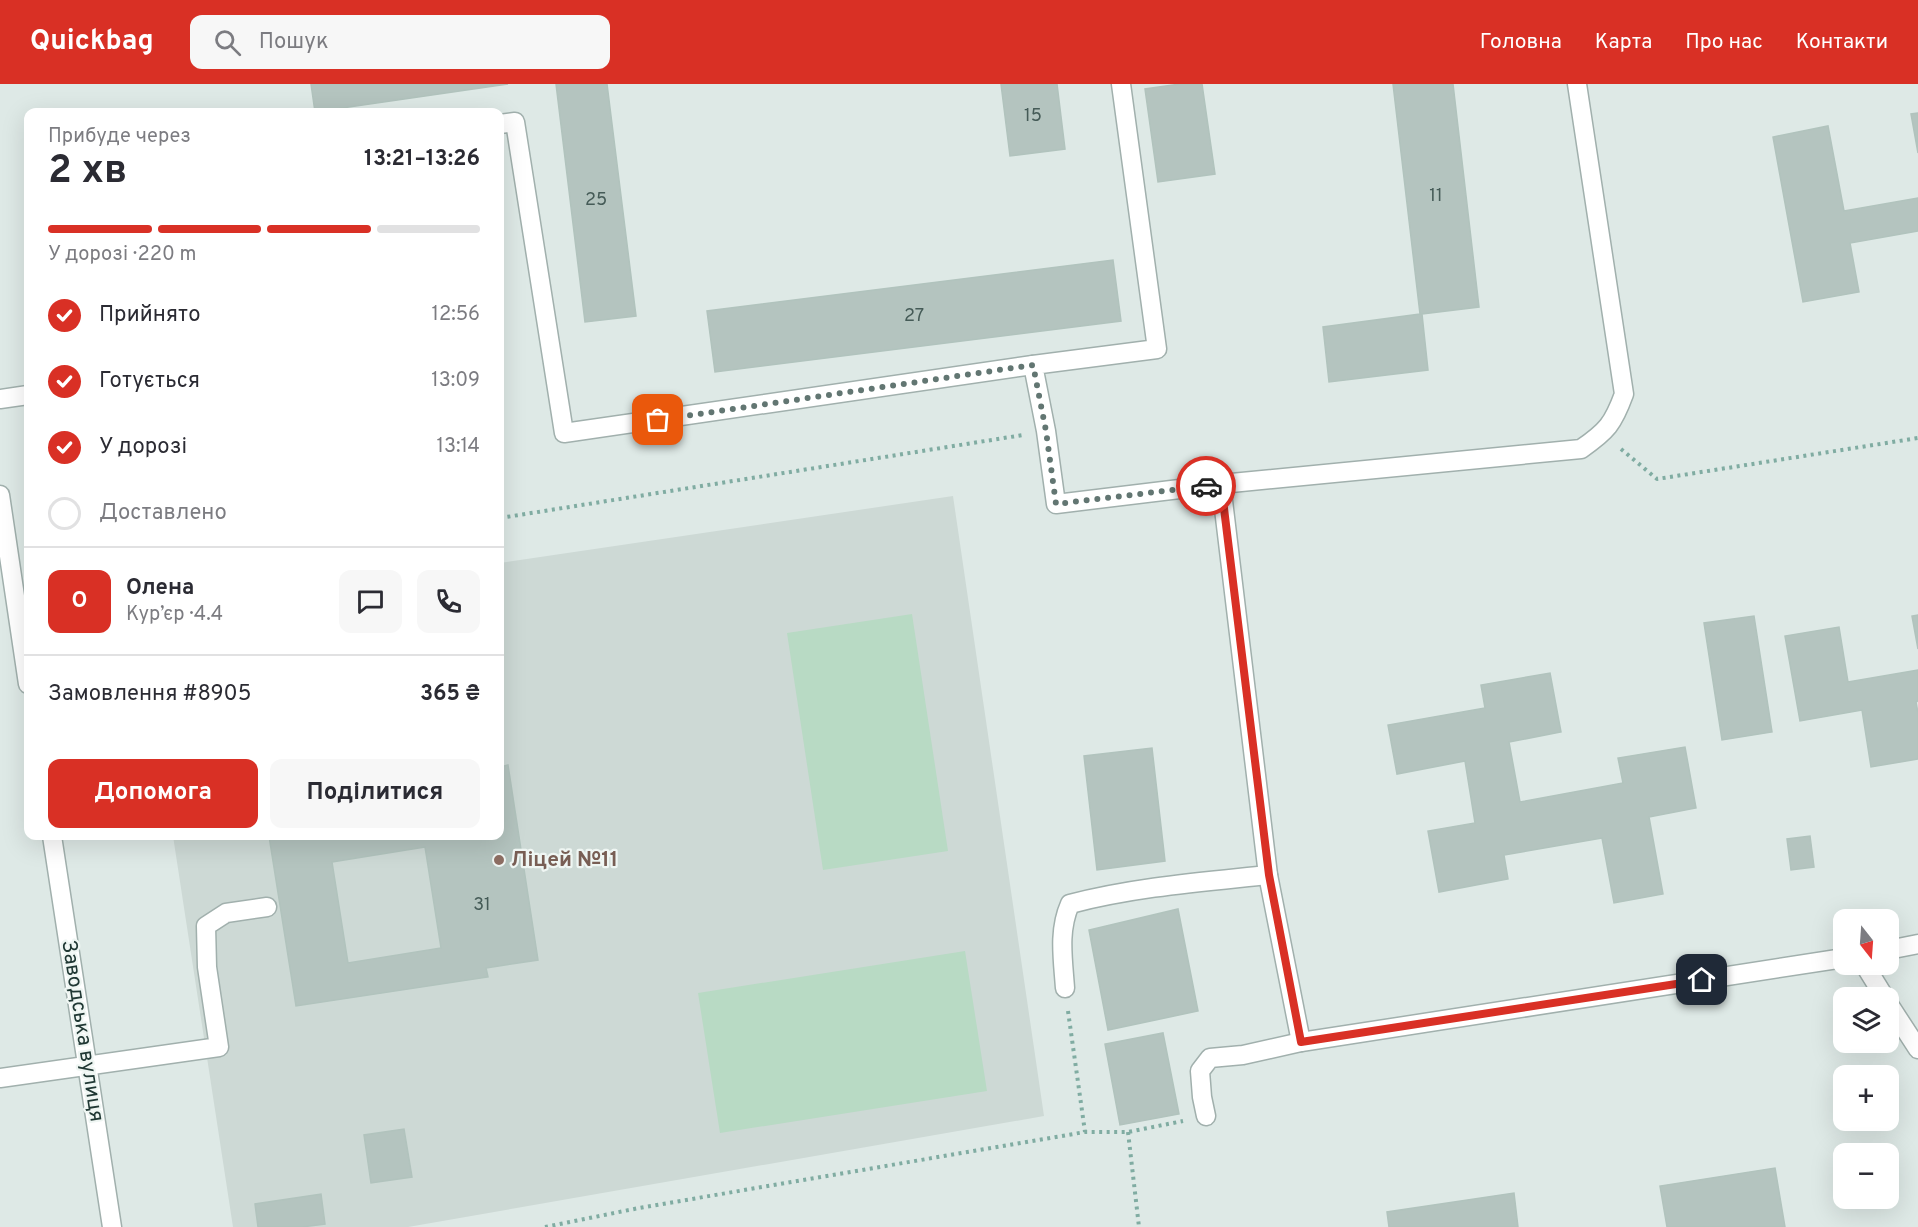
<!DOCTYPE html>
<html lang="uk">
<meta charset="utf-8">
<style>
body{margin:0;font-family:Overpass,sans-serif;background:#f7f7f7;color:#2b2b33;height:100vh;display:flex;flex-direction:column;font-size:22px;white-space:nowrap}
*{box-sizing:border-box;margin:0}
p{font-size:20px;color:#7c7c81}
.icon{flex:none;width:33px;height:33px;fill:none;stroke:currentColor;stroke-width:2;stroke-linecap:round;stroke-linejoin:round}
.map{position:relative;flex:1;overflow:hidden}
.side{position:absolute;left:24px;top:24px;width:480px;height:732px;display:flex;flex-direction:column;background:#fff;border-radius:12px;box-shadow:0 6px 24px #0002}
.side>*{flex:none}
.needle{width:39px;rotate:163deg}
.fabs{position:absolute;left:1833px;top:825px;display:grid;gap:12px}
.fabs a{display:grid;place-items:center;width:66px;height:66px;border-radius:12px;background:#fff;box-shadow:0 6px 24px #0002;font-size:30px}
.pin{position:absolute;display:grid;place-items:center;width:51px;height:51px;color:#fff;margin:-26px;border-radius:12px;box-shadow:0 3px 9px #0006}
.courier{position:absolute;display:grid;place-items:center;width:60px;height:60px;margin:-30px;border:4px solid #d93025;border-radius:50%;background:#fff;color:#222;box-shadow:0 2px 8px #0007}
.summary em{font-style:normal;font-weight:700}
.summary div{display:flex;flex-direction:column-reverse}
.summary{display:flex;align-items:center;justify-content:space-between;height:102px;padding:0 24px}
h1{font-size:39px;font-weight:700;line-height:45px}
.bar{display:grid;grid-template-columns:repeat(4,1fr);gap:9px 6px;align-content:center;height:72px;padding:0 24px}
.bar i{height:8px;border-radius:4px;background:#e1e1e2}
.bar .current{background:#d93025}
.bar p{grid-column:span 4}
.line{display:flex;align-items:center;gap:15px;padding:0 24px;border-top:2px solid #e1e1e2}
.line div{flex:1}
.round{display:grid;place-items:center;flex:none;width:63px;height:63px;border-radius:12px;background:#f7f7f7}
ol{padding:0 24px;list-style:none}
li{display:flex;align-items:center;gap:18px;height:66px}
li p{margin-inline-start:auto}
li .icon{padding:6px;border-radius:50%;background:#d93025;color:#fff;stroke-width:4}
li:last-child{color:#7c7c81}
li i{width:33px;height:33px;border:3px solid #e1e1e2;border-radius:50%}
.primary-button{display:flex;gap:12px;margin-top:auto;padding:12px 24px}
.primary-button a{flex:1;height:69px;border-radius:12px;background:#d93025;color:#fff;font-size:24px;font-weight:700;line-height:69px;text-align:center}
.primary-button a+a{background:#f7f7f7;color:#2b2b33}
header{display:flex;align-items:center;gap:36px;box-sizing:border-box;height:84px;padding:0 30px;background:#d93025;color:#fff}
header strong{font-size:28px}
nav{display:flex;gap:33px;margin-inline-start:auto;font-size:21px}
.search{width:420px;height:54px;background:#f7f7f7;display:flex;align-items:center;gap:15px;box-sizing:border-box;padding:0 21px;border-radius:12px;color:#7c7c81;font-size:22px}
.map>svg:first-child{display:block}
</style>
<header>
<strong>Quickbag</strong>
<div class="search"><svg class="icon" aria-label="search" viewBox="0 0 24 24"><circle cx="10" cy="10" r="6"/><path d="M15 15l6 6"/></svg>Пошук</div>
<nav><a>Головна</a><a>Карта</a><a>Про нас</a><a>Контакти</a></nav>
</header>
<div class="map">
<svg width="1918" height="1143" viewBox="0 0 1918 1143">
<rect width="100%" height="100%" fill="#dee9e6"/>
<!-- built -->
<path fill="#cdd9d5" d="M 953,412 L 1044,1032 L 408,1143 L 233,1143 L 173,752 L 500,752 L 500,479 Z"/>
<!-- green -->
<g fill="#b8dac4">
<path d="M 912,530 L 948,767 L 823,786 L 787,549 Z"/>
<path d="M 965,867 L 987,1007 L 720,1049 L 698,909 Z"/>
</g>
<!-- building -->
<g fill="#b4c4bf" stroke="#b1c3bd" stroke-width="1.5" fill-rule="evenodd">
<path d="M 311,0 L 508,0 L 315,28 Z"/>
<path d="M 556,0 L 607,0 L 636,232 L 585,238 Z"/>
<path d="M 1001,0 L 1057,0 L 1065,65 L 1010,72 Z"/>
<path d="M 1180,0 L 1202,0 L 1215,90 L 1158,98 L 1145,5 Z"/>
<path d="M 1393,0 L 1453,0 L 1479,223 L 1422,230 L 1428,286 L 1329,298 L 1323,243 L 1420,230 Z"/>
<path d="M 1918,29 L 1918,69 L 1911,30 Z"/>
<path d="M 1828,42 L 1844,127 L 1918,114 L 1918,147 L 1850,159 L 1859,208 L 1803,218 L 1773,53 Z"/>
<path d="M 1113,176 L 1121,237 L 715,288 L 707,227 Z"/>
<path d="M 1918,531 L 1918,565 L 1912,532 Z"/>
<path d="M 1754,532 L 1772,648 L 1722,656 L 1704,539 Z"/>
<path d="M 1839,543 L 1848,598 L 1918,586 L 1918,617 L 1916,618 L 1918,629 L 1918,675 L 1871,683 L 1862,626 L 1800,637 L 1785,552 Z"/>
<path d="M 1550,589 L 1561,648 L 1509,658 L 1520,718 L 1623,699 L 1618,674 L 1685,663 L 1696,724 L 1649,733 L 1663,810 L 1614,819 L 1602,754 L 1504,771 L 1508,795 L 1439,808 L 1428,747 L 1475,739 L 1465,677 L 1397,690 L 1388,641 L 1485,624 L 1481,601 Z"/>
<path d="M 1152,664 L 1165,777 L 1097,786 L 1084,672 Z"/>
<path d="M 508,681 L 538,876 L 486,884 L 488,893 L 296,922 L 269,752 L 500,752 L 500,683 ZM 425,763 L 441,864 L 348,879 L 332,778 Z"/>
<path d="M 1810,752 L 1814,783 L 1791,786 L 1787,755 Z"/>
<path d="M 1178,825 L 1198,927 L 1108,946 L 1089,846 Z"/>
<path d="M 1163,949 L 1179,1030 L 1120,1041 L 1105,960 Z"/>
<path d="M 404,1045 L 412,1093 L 371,1099 L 364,1051 Z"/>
<path d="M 1775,1084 L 1785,1143 L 1667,1143 L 1660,1102 Z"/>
<path d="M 1514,1109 L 1518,1143 L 1389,1143 L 1387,1128 Z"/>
<path d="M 321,1110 L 325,1140 L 302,1143 L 258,1143 L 255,1120 Z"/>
</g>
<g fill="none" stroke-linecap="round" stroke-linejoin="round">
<!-- minor casing -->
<g stroke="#a1b0ad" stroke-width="21">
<g id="minor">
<path d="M 1121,0 L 1157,265 L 1033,281 L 1046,347 L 1056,420 L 1221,400 L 1581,365 C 1607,347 1613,340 1624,310 L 1577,0"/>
<path d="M 500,40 L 515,38 L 564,349 L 1033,281"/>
<path d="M 0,315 L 28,311"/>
<path d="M 1221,400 L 1268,791 L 1301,958 L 1844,874"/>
<path d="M 0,411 L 28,600"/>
<path d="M 52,752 L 112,1143"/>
<path d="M 1888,866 L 1918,860"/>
<path d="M 1864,880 L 1885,914"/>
<path d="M 1065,904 C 1063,875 1058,847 1070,820 C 1135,803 1202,798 1268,791"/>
<path d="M 1888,919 L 1918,965"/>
<path d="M 0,994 L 219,963 L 207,883 L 206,842 L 226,829 L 267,823"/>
<path d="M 1206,1032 L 1202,1013 L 1200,987 L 1210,974 L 1243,971 L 1301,958"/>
</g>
</g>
<!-- path -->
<g stroke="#80aca2" stroke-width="4" stroke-dasharray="3 4.5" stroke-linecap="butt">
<path d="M 1621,365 L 1657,395 L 1918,354"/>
<path d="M 500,434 L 1023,351"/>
<path d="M 1068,927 L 1085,1048"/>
<path d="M 1128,1048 L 1139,1143"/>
<path d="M 545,1143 L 639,1124 L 1085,1048 L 1128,1048 L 1183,1037"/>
</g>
<!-- minor -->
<use href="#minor" stroke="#fff" stroke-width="18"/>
</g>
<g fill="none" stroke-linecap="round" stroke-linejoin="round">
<!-- done -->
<path stroke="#627672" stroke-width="6" stroke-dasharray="0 10.8" d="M 658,336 L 1033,281 L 1046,347 L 1056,420 L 1206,402"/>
<!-- route -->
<path stroke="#d93025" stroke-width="8" d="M 1206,402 L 1221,400 L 1269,791 L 1301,958 L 1702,896"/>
</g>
<!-- markers -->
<circle fill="#8d6e63" stroke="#eff6f3" stroke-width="2" cx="499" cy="776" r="6"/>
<g text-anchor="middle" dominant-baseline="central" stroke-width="4.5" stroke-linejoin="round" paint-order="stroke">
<!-- number labels -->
<g font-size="18" fill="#455b57">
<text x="1033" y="32">15</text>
<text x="1436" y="112">11</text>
<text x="596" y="116">25</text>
<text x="914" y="232">27</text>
<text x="482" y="821">31</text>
</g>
<!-- education labels -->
<g font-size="21" font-weight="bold" fill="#785e54" stroke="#eff6f3" text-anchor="start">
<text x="511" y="776">Ліцей №11</text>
</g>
<!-- street labels -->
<g font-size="21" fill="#203834" stroke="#eff6f3">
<text transform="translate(82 947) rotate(81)">Заводська вулиця</text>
</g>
</g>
</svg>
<div class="fabs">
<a><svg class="needle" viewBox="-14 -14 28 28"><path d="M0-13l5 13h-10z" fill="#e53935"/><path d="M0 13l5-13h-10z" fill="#7c7c81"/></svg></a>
<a><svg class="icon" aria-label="layers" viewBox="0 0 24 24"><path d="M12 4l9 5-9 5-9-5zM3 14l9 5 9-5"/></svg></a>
<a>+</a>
<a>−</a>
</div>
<div class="pin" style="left:658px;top:336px;background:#ea580c"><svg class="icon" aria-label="bag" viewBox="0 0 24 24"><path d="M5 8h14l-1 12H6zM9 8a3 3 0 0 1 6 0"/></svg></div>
<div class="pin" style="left:1702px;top:896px;background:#1f2937"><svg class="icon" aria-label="home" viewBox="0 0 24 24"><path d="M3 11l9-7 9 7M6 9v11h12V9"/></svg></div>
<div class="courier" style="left:1206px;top:402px"><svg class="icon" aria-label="car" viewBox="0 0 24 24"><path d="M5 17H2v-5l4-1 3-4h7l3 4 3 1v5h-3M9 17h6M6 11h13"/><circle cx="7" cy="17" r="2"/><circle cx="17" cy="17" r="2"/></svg></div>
<section class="side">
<div class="summary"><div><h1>2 хв</h1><p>Прибуде через</p></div><em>13:21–13:26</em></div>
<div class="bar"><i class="current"></i><i class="current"></i><i class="current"></i><i></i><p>У дорозі · 220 m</p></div>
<ol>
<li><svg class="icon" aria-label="check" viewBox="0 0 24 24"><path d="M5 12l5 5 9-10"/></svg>Прийнято<p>12:56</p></li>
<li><svg class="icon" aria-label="check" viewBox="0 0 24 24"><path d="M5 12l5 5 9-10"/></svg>Готується<p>13:09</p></li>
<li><svg class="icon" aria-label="check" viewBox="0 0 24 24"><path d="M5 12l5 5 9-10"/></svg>У дорозі<p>13:14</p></li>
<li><i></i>Доставлено</li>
</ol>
<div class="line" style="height:108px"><b class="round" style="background:#d93025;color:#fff">О</b><div><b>Олена</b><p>Кур’єр · 4.4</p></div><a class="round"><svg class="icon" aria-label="chat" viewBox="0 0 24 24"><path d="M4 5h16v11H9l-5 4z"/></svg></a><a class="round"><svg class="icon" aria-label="phone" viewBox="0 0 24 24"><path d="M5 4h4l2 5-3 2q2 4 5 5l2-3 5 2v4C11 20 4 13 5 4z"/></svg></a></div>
<div class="line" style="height:78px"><div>Замовлення #8905</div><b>365 ₴</b></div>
<div class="primary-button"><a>Допомога</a><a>Поділитися</a></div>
</section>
</div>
